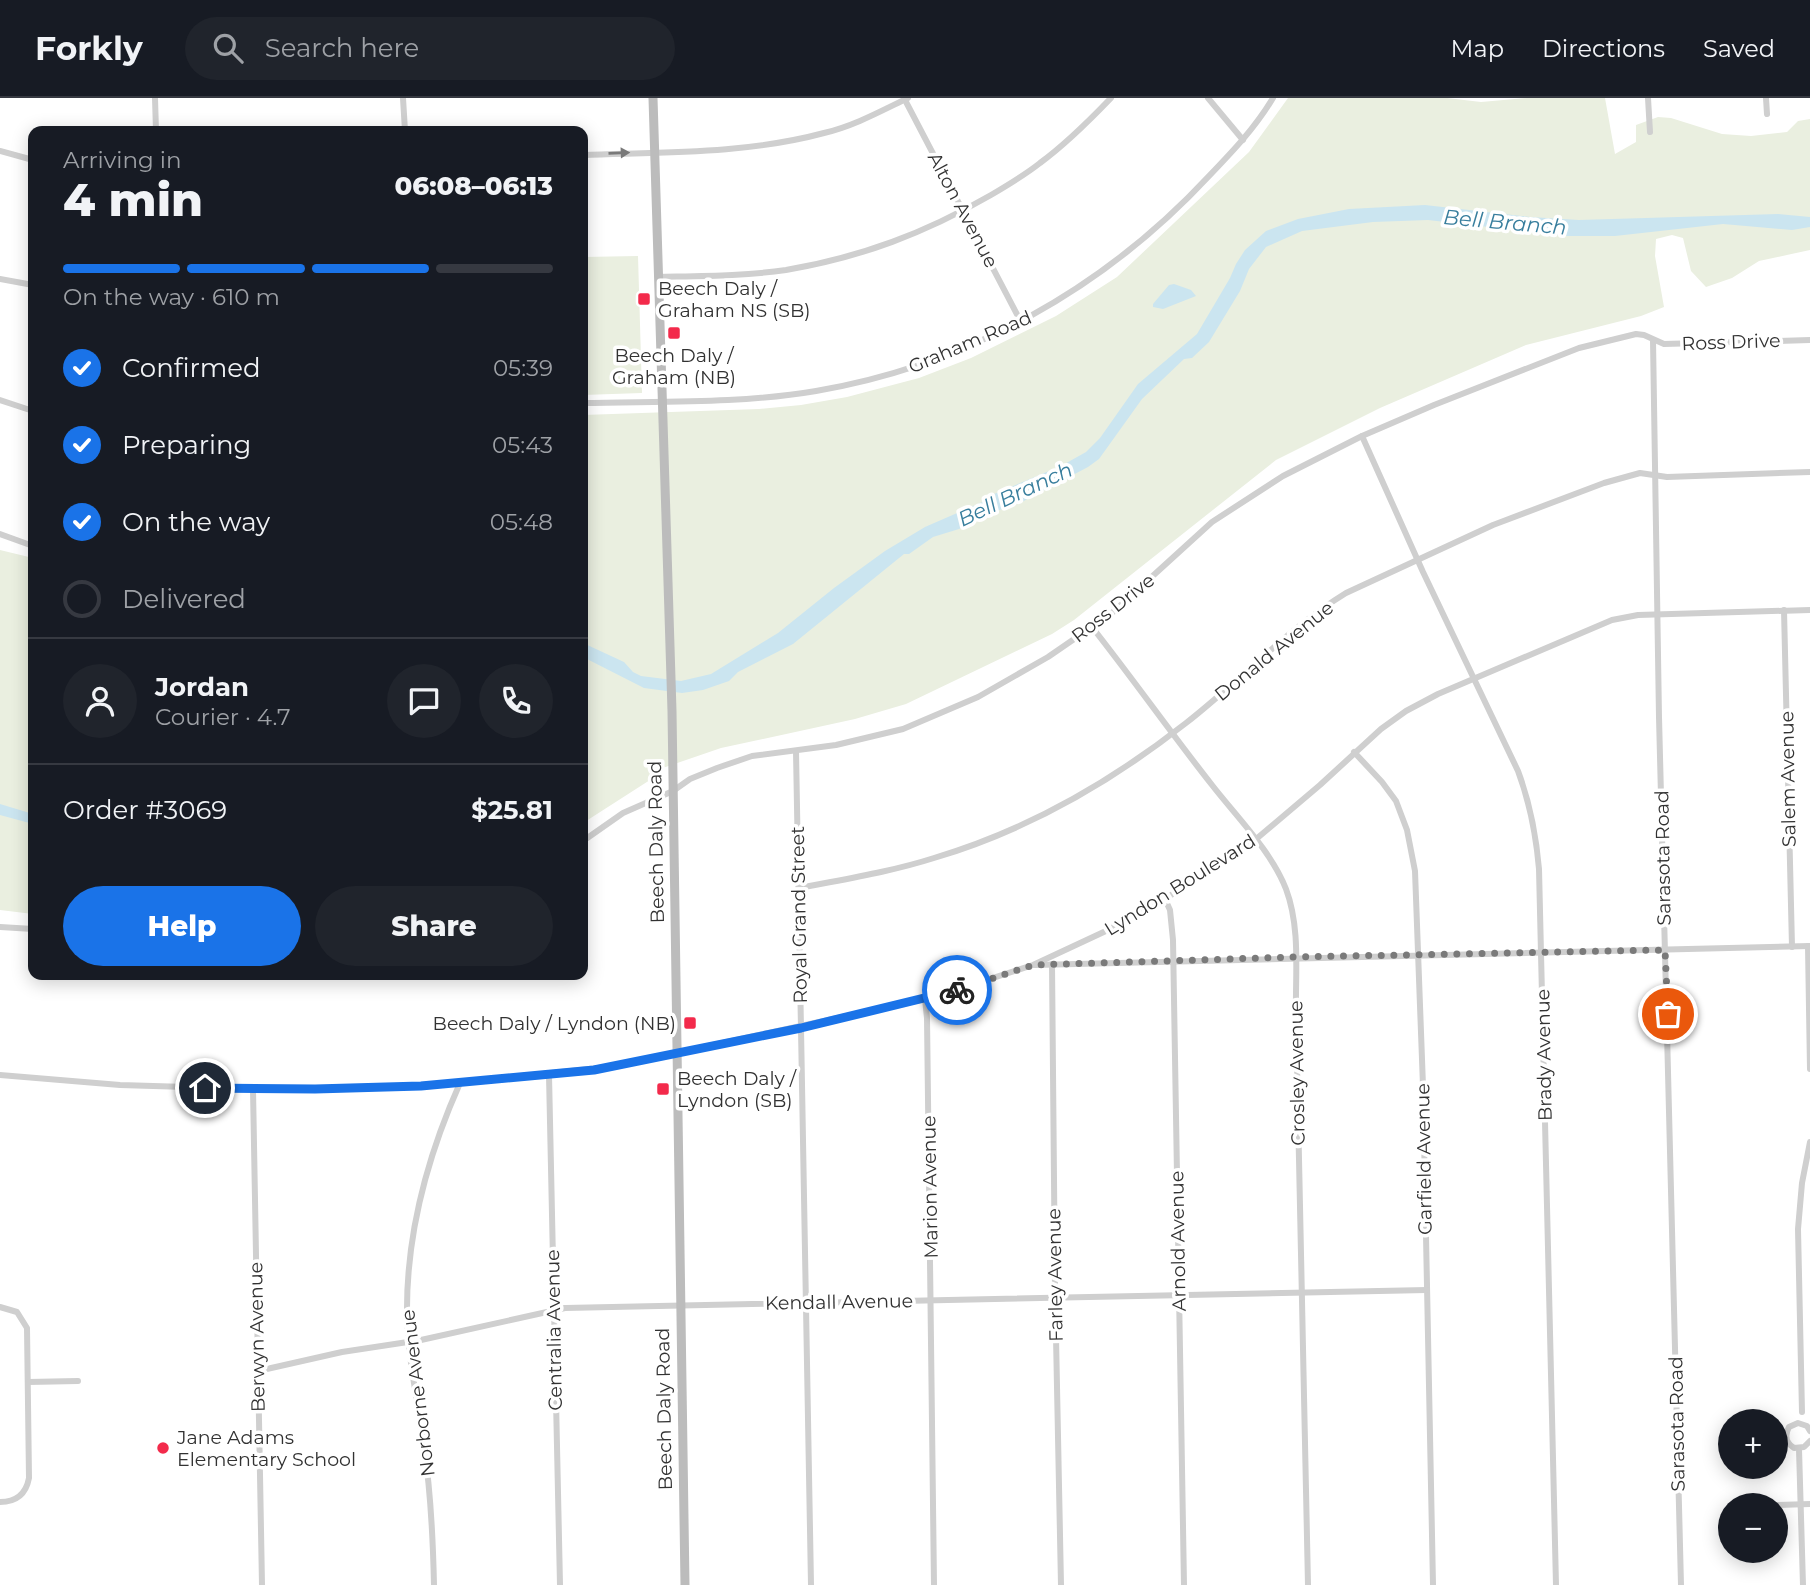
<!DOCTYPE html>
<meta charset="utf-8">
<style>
body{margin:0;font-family:Montserrat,sans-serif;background:#20242c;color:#f1f3f6;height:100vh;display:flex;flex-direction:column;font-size:26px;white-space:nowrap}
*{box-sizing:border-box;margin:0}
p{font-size:23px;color:#9ea1a6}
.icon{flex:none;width:38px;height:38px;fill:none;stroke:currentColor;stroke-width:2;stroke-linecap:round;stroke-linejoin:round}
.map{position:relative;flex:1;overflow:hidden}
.side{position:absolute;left:28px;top:28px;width:560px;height:854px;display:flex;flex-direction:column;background:#171b24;border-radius:14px;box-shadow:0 4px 18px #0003}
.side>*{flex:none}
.tools{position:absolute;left:1718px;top:1311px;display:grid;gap:14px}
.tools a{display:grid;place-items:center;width:70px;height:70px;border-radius:50%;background:#171b24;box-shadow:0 4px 18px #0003;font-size:35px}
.pin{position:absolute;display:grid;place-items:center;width:60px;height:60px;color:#fff;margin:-30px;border:4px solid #fff;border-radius:50%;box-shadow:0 2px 7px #0007}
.courier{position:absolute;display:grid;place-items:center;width:70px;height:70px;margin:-35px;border:5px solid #1a73e8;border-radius:50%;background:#fff;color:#222;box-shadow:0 2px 9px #0007}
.head em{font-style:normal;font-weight:800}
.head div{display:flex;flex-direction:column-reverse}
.head{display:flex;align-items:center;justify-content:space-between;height:119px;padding:0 35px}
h1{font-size:46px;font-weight:800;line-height:52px}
.bar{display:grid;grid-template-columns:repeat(4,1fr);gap:10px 7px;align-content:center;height:84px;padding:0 35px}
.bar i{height:9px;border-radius:5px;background:#363941}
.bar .on{background:#1a73e8}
.bar p{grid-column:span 4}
.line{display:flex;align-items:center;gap:18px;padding:0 35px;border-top:2px solid #363941}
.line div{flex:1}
.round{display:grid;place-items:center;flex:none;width:74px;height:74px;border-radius:37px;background:#20242c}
ol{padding:0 35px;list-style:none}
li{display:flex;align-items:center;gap:21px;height:77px}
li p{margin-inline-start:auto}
li .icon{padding:7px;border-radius:50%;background:#1a73e8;color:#fff;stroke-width:4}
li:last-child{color:#9ea1a6}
li i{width:38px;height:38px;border:4px solid #363941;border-radius:50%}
.button{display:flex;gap:14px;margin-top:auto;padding:14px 35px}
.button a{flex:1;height:80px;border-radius:42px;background:#1a73e8;color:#fff;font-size:28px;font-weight:800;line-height:80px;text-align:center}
.button a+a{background:#20242c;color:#f1f3f6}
header{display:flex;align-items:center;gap:42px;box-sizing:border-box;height:98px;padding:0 35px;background:#171b24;border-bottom:2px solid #363941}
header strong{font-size:33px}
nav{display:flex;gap:38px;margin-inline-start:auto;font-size:24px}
.search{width:490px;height:63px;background:#20242c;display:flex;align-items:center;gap:18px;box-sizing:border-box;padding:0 24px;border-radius:38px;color:#9ea1a6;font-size:26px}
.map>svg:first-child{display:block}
</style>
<header>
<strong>Forkly</strong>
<div class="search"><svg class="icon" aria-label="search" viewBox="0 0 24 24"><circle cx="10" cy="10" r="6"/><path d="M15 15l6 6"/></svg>Search here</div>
<nav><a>Map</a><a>Directions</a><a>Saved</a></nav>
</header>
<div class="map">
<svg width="1810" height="1487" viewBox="0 0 1810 1487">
<rect width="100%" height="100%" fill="#fff"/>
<!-- green -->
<g fill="#eaefe0">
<path d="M 1288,0 L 1447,0 L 1481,4 L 1527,0 L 1605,0 L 1615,56 L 1636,44 L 1636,27 L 1658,19 L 1671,20 L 1722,36 L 1751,38 L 1787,34 L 1798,23 L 1810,21 L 1810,152 L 1759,163 L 1732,180 L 1706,189 L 1691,173 L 1683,140 L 1672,137 L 1656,141 L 1655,158 L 1664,209 L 1641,218 L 1526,247 L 1380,310 L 1276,362 L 1074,522 L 1052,536 L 906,606 L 855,621 L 721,650 L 654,673 L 650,682 L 583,725 L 583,317 L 759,311 L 801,307 L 847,299 L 919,280 L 971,260 L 1056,218 L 1117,179 L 1249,54 Z"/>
<path d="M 638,158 L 642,295 L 583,297 L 583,159 Z"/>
<path d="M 0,452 L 33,460 L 33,816 L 0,812 Z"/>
</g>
<!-- water -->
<g fill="#cbe5f0">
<path d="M 1425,107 L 1530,119 L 1579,122 L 1778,116 L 1810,119 L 1810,129 L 1792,132 L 1723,126 L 1615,138 L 1566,138 L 1428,122 L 1373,124 L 1302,133 L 1266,149 L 1249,171 L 1240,193 L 1209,244 L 1192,260 L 1184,261 L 1142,301 L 1099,361 L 1088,369 L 1020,405 L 988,416 L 959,431 L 933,439 L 909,456 L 904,456 L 793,546 L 738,574 L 729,583 L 703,592 L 682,595 L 644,590 L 583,559 L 583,545 L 624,564 L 633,574 L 641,578 L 681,583 L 711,576 L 778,535 L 834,490 L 885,453 L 925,429 L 987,402 L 994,396 L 1061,368 L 1086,354 L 1100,340 L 1138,286 L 1197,236 L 1230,180 L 1236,166 L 1245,152 L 1266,133 L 1298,121 L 1349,111 Z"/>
<path d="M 1174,186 L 1191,192 L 1196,198 L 1163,211 L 1153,209 L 1153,206 L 1169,187 Z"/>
<path d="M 0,706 L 33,716 L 33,726 L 0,717 Z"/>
</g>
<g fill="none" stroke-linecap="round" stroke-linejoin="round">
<!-- street -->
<g stroke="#cfcfcf" stroke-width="6">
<path d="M 155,0 L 156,33"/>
<path d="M 403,0 L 405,33"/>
<path d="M 904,0 L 1021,224"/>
<path d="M 1208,0 L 1243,42"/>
<path d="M 1648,0 L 1650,34"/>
<path d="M 1766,0 L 1767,16"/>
<path d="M 0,53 L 33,62"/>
<path d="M 583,57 C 663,54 746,56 824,35 C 854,28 881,13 908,0"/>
<path d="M 658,179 C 701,178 745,178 786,172 C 862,159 925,135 991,97 C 1008,87 1025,77 1040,65 C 1066,46 1089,23 1111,0"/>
<path d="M 0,181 L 33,187"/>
<path d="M 1653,242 L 1659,619 L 1681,1487"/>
<path d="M 0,302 L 33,313"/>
<path d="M 583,305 C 660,303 740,306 816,293 C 968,267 1104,191 1209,78 C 1233,53 1255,30 1273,0"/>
<path d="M 1362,338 L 1423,474 L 1518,673 C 1530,705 1536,736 1539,771 L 1556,1487"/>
<path d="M 0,436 L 33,448"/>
<path d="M 1784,512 L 1792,849"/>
<path d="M 1092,529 C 1133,581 1171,635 1212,687 C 1236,718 1272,754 1286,791 C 1301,831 1295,877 1296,919 L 1308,1487"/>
<path d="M 796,653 L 811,1487"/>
<path d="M 1354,654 L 1382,684 L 1396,703 L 1407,732 L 1415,773 L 1423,988 L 1433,1487"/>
<path d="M 583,743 L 623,715 L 673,693 L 690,681 L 717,670 L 752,658 L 836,647 L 903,631 L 978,599 L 1048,559 L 1112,515 L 1212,424 L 1283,378 L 1362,338 L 1434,307 L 1579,250 L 1636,236 L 1644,237 L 1664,246 L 1810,242"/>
<path d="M 800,790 C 845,781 890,774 934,760 C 1025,733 1111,684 1186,625 C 1240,583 1287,531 1346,495 L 1493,427 L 1604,385 L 1640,375 L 1667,379 L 1810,374"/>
<path d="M 1165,801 L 1170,812 L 1173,842 L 1184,1487"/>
<path d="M 0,829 L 33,831"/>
<path d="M 1808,848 L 1810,971"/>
<path d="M 1052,866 L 1055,1189 L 1061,1487"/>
<path d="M 1035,867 L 1810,848"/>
<path d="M 925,901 L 927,920 L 934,1487"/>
<path d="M 0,977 L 120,987 L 253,991 L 361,990 L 460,985 L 616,968 L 934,899 L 1033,867 L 1108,832 L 1165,801 L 1255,742 L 1320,687 L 1381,631 L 1406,613 L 1438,596 L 1612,522 L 1638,517 L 1810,512"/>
<path d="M 549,977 L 560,1487"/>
<path d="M 253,991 L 262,1487"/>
<path d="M 0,1209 L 17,1214 L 27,1230 L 29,1380 C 26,1396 16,1404 0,1404"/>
<path d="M 258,1273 L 342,1254 L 421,1242 L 565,1210 L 1427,1192"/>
<path d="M 28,1284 L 78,1283"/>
<path d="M 1802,1314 L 1798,1131 L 1802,1085 L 1810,1044"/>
<path d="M 1810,1333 L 1807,1328 L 1798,1325 L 1789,1329 C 1784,1338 1786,1345 1794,1350 L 1804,1349 L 1810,1343"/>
<path d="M 1799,1351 L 1803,1487"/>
<path d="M 1776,1407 L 1810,1406"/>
<path d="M 434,1487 C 433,1441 431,1395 424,1349 C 418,1305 408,1261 407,1217 C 406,1135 427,1059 460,985"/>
</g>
<!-- secondary -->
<path stroke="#bcbcbc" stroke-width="9" d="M 653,0 L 672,613 L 685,1487"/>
</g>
<!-- one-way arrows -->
<defs><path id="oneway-solid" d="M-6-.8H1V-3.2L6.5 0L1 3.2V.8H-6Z" transform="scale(1.75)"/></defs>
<use fill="#797979" href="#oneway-solid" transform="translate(619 55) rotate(-2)"/>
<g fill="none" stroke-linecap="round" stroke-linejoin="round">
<!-- done -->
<path stroke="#7a7a7a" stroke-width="7" stroke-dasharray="0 12.6" d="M 957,892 L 1033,867 L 1296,859 L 1665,852 L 1668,916"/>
<!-- route -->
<path stroke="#1a73e8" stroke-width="9" d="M 205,990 L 315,991 L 421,988 L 594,972 L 801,930 L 957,892"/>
</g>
<!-- markers -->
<g fill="#f32a4b" stroke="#fff" stroke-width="2.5">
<rect x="637" y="194" width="14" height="14" rx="3.5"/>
<rect x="667" y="228" width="14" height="14" rx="3.5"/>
<rect x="683" y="918" width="14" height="14" rx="3.5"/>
<rect x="656" y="984" width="14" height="14" rx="3.5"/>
<circle cx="163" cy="1350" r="7"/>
</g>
<g text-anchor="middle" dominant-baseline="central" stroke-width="7" stroke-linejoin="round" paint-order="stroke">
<!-- street labels -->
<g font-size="19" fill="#323232" stroke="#fff">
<text transform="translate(963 112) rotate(62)">Alton Avenue</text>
<text transform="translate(970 244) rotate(-23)">Graham Road</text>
<text transform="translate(1731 244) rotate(-2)">Ross Drive</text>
<text transform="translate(1113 510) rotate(-38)">Ross Drive</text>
<text transform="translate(1274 553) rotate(-39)">Donald Avenue</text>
<text transform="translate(1788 681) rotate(-91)">Salem Avenue</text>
<text transform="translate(656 744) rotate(-91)">Beech Daly Road</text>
<text transform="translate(1663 760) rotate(-91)">Sarasota Road</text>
<text transform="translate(1180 787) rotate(-32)">Lyndon Boulevard</text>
<text transform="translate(799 817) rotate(-91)">Royal Grand Street</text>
<text transform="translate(1544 957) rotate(-91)">Brady Avenue</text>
<text transform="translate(1297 975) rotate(-91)">Crosley Avenue</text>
<text transform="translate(1424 1061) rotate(-91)">Garfield Avenue</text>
<text transform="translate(930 1089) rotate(-91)">Marion Avenue</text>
<text transform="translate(1178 1143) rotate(-91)">Arnold Avenue</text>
<text transform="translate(1055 1177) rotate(-91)">Farley Avenue</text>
<text transform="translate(839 1204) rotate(-1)">Kendall Avenue</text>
<text transform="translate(554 1232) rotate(-91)">Centralia Avenue</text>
<text transform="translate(257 1239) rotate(-91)">Berwyn Avenue</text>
<text transform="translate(418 1295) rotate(-97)">Norborne Avenue</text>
<text transform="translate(664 1311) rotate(-91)">Beech Daly Road</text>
<text transform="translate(1677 1326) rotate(-91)">Sarasota Road</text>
</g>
<!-- poi labels -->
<g font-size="19" fill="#323232" stroke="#fff" text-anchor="start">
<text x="658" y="190">Beech Daly /<tspan x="658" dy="22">Graham NS (SB)</tspan></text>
<text x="674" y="257" text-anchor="middle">Beech Daly /<tspan x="674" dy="22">Graham (NB)</tspan></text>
<text x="676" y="925" text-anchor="end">Beech Daly / Lyndon (NB)</text>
<text x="677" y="980">Beech Daly /<tspan x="677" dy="22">Lyndon (SB)</tspan></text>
<text x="177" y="1339">Jane Adams<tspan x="177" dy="22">Elementary School</tspan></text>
</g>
<!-- water labels -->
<g font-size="21" font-style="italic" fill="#387e9d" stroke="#fff">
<text transform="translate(1505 124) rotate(5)">Bell Branch</text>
<text transform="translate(1015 396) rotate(-25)">Bell Branch</text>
</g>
</g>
</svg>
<div class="tools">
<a>+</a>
<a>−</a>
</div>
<div class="pin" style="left:1668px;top:916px;background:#ea580c"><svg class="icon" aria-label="bag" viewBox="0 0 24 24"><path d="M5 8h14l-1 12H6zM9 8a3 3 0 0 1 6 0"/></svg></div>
<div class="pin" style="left:205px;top:990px;background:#1f2937"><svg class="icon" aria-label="home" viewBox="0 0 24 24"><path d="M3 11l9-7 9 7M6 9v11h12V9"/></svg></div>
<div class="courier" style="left:957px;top:892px"><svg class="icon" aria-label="bike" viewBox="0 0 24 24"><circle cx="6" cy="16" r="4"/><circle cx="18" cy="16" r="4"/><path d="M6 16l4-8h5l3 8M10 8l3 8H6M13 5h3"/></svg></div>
<section class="side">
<div class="head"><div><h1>4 min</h1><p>Arriving in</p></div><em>06:08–06:13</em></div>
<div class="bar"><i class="on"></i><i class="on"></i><i class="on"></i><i></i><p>On the way · 610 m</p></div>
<ol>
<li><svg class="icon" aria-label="check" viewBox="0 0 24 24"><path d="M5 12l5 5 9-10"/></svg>Confirmed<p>05:39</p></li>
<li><svg class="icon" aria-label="check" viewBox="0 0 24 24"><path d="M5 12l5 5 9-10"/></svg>Preparing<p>05:43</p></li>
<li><svg class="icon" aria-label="check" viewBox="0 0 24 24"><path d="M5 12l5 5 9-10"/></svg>On the way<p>05:48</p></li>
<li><i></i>Delivered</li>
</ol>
<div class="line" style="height:126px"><a class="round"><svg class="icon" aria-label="person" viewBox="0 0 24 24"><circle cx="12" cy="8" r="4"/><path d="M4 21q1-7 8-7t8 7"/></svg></a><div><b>Jordan</b><p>Courier · 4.7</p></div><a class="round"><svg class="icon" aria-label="chat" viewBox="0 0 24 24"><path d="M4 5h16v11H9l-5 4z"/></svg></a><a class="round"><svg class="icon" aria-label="phone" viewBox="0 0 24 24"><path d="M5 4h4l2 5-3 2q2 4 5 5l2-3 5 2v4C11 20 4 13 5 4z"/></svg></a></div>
<div class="line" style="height:91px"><div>Order #3069</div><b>$25.81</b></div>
<div class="button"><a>Help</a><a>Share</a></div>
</section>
</div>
